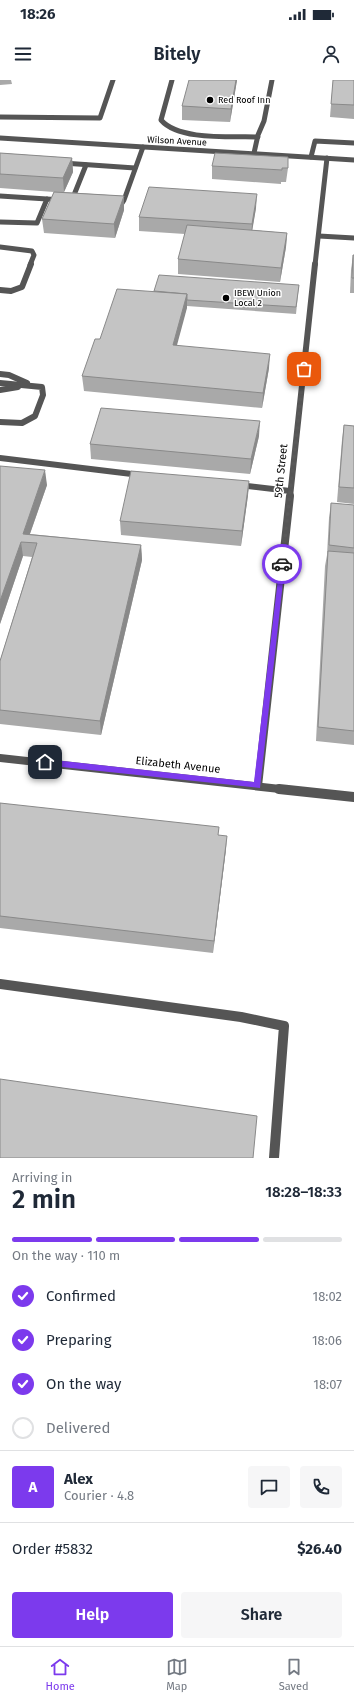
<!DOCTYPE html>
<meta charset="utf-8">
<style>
body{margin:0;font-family:"Fira Sans",sans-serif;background:#f6f6f7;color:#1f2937;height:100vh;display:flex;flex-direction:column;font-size:15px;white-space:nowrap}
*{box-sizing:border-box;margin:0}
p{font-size:13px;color:#747a83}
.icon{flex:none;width:22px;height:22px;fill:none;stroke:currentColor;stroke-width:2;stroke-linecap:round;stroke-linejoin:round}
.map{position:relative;height:1078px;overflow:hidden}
.panel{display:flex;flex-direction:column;background:#fff;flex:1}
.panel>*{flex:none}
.pin{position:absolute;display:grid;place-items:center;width:34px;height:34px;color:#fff;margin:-17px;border-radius:8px;box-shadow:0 2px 6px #0006}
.courier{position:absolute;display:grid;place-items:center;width:40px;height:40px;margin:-20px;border:3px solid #7c3aed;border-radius:50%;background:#fff;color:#222;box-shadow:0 1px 5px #0007}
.overview em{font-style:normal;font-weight:600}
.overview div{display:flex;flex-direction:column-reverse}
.overview{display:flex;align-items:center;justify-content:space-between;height:68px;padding:0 12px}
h1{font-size:26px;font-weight:600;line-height:30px}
.bar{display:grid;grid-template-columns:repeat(4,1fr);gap:6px 4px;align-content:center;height:48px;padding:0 12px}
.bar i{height:5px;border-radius:3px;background:#e0e1e3}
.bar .selected{background:#7c3aed}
.bar p{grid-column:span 4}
.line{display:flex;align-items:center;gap:10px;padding:0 12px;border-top:1px solid #e0e1e3}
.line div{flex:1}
.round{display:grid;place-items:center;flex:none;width:42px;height:42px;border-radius:4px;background:#f6f6f7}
ol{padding:0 12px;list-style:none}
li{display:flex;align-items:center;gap:12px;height:44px}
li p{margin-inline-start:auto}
li .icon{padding:4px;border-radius:50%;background:#7c3aed;color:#fff;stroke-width:4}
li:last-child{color:#747a83}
li i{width:22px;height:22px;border:2px solid #e0e1e3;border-radius:50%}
.action{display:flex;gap:8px;margin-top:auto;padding:8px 12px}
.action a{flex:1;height:46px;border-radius:4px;background:#7c3aed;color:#fff;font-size:16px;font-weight:600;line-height:46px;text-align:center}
.action a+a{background:#f6f6f7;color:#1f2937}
.status{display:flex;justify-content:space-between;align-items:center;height:28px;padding:0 20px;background:#fff;direction:ltr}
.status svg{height:11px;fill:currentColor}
header{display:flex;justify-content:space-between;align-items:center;height:52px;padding:0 12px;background:#fff;font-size:18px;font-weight:600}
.tabs{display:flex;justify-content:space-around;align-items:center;height:56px;border-top:1px solid #e0e1e3;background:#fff;font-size:11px;color:#747a83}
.tabs a{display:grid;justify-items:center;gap:2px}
.tabs .selected{color:#7c3aed}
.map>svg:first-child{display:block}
</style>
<div class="status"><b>18:26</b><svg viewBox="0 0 49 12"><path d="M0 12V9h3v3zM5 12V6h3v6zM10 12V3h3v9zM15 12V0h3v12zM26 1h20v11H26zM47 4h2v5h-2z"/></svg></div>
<header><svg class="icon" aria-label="menu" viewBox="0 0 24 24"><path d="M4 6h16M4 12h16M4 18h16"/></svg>Bitely<svg class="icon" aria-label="person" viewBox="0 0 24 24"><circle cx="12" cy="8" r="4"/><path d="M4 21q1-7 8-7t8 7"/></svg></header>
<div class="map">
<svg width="354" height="1078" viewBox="0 0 354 1078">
<rect width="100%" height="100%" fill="#fff"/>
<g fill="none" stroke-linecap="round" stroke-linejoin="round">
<!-- service-far2 -->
<g stroke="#555" stroke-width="5">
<path d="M 172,0 L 161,40 C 179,61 232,56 258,57"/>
<path d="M 0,37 L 100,38 L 113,0"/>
<path d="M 254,73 L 258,55 L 264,41 L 272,0"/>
<path d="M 311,77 L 315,61 L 354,63"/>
<path d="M 63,83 L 135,88"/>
<path d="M 0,116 L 47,119"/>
<path d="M 72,120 L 86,85"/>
<path d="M 114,123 L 122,123 L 124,120 L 143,67"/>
<path d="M 0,142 L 37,143 L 47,119 L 61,120"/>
<path d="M 319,156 L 354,158"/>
<path d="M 0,167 L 32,171 L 34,175 L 30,185"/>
</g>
<!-- service-far1 -->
<g stroke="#555" stroke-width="6">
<path d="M 0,210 L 11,211 L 22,207 L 31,184"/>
<path d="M 0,294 L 9,295 L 27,303"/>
<path d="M 0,303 L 42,307 L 43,315 L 35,336 L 22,343 L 0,342"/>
<path d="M 0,310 L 18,307"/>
<path d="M 0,378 L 140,395"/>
<path d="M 239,405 L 290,411"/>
</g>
<!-- service -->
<path stroke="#555" stroke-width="10" d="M 0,904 L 241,937 L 284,946 L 274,1078"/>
<!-- minor-far3 -->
<g stroke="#555" stroke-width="5">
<path d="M 0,58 L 354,80"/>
<path d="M 315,185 L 327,78"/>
</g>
<!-- minor-far2 -->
<path stroke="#555" stroke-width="6" d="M 290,417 L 315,184"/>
<!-- minor-far1 -->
<g stroke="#555" stroke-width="8">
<path d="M 0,678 L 289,710"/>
<path d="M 258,706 L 290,416"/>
</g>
<!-- minor -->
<path stroke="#555" stroke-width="10" d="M 279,709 L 354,717"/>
</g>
<!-- wall -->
<g fill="#a9a9a9">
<path d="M 0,0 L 11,0 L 12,4 L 0,5 Z"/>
<path d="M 237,0 L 230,42 L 182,40 L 182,26 Z"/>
<path d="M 333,0 L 354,0 L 354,39 L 330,37 Z"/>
<path d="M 0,73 L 72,78 L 73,92 L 64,112 L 124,116 L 124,130 L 115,158 L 44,153 L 42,139 L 54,112 L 0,108 Z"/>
<path d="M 212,86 L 288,88 L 286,102 L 281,102 L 281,104 L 212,99 Z"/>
<path d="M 256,128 L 252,150 L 287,153 L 286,167 L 280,202 L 178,194 L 178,179 L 185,154 L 139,151 L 139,137 Z"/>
<path d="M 353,175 L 354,175 L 354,213 L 350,213 L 351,190 Z"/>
<path d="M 299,205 L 296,234 L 187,226 L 176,266 L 269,288 L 262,328 L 84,311 L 82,296 L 100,259 L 154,211 Z"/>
<path d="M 344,345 L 354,346 L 354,424 L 337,422 L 342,360 Z"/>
<path d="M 259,356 L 250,394 L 91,379 L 90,364 Z"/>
<path d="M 0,386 L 47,405 L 30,454 L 141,465 L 142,480 L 101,655 L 0,644 L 0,581 L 32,477 L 23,476 L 0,544 Z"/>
<path d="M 249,401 L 248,415 L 241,466 L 121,455 L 120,441 Z"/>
<path d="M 331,423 L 354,425 L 354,665 L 316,661 L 325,486 L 327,475 L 329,438 Z"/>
<path d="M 0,723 L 218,755 L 226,769 L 213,873 L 0,848 Z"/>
</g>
<!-- shaded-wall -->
<g fill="#898989">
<path d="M 236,0 L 237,0 L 230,42 L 231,29 Z"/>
<path d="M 72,78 L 73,92 L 64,112 L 63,98 Z"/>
<path d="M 257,114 L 256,128 L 251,158 L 252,144 Z"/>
<path d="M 124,116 L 124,130 L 115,158 L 114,144 Z"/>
<path d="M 287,153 L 286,167 L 280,202 L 281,188 Z"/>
<path d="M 187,214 L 187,228 L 173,280 L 173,265 Z"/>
<path d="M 270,274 L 269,288 L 262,328 L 263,313 Z"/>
<path d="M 260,341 L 259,356 L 250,394 L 251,379 Z"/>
<path d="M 45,390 L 47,405 L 27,462 L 23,454 Z"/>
<path d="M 249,401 L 248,415 L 241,466 L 242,451 Z"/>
<path d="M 21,462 L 23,476 L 0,544 L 0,521 Z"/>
<path d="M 141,465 L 142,480 L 101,655 L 100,641 Z"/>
<path d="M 227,756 L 226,769 L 213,873 L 214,861 Z"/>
</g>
<!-- building -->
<g fill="#c4c4c4" stroke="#898989">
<path d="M 189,0 L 236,0 L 231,29 L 182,26 Z"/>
<path d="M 333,0 L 354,0 L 354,25 L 331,24 Z"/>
<path d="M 0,73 L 72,78 L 63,98 L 0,94 Z"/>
<path d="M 215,73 L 288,77 L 288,88 L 282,88 L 282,90 L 212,86 Z"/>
<path d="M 149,107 L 257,114 L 252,144 L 139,137 Z"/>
<path d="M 54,112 L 124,116 L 114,144 L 42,139 Z"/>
<path d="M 187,145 L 287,153 L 281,188 L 178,179 Z"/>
<path d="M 353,175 L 354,175 L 354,198 L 352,198 Z"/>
<path d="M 159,195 L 299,205 L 296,227 L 187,220 L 187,214 L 154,211 Z"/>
<path d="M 117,209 L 187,214 L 173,265 L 270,274 L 263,313 L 82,296 L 95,259 L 100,259 Z"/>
<path d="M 101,328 L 260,341 L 251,379 L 90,364 Z"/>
<path d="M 344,345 L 354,346 L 354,408 L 339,407 Z"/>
<path d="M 0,386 L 45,390 L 23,454 L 141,465 L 100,641 L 0,630 L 0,581 L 37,463 L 21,462 L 0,521 Z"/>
<path d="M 131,391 L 249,401 L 242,451 L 120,441 Z"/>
<path d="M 331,423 L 354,425 L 354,468 L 329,465 Z"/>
<path d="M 328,471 L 354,473 L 354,651 L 318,647 Z"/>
<path d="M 0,723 L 219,747 L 218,755 L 227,756 L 214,861 L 0,836 Z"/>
<path d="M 0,999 L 257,1036 L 253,1078 L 0,1078 Z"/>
</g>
<!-- route -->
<path fill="#7c3aed" d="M 280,482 L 285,484 L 260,708 L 43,685 L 42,682 L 45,679 L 254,702 Z"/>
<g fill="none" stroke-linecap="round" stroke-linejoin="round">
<!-- done -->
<path stroke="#595959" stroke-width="4" stroke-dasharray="0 7.2" d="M 282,484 L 304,289"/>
</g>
<!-- markers -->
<g fill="#000" stroke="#fff" stroke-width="1.5">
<circle cx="210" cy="20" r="4"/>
<circle cx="226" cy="218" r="4"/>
</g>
<g text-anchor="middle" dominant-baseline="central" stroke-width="3" stroke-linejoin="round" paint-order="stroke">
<!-- far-poi labels -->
<g font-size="9" fill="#000" stroke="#fff" text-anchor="start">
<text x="218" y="20">Red Roof Inn</text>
<text x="234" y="213">IBEW Union<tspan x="234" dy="10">Local 2</tspan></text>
</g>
<!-- far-street labels -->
<g font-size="9" fill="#000" stroke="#fff">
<text transform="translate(177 61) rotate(3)">Wilson Avenue</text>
</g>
<!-- street labels -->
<g font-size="11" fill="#000" stroke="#fff">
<text transform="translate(281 391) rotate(-84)">59th Street</text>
<text transform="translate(178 685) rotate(6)">Elizabeth Avenue</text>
</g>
</g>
</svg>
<div class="pin" style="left:304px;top:289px;background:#ea580c"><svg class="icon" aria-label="bag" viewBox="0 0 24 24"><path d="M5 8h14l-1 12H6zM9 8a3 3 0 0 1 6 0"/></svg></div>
<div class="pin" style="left:45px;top:682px;background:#1f2937"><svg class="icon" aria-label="home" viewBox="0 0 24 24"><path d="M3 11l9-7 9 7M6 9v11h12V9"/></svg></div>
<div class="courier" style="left:282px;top:484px"><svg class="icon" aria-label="car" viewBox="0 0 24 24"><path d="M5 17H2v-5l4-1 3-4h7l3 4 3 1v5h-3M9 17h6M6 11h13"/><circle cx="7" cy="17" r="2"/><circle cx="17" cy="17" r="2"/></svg></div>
</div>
<section class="panel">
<div class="overview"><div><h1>2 min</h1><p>Arriving in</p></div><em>18:28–18:33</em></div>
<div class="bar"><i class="selected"></i><i class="selected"></i><i class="selected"></i><i></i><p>On the way · 110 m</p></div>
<ol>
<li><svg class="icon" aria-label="check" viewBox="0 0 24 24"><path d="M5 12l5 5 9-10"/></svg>Confirmed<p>18:02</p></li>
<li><svg class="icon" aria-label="check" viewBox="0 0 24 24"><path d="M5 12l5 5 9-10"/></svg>Preparing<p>18:06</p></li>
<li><svg class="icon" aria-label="check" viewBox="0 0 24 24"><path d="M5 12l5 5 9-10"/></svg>On the way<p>18:07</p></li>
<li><i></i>Delivered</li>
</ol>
<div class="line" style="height:72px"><b class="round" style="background:#7c3aed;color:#fff">A</b><div><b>Alex</b><p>Courier · 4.8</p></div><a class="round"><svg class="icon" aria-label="chat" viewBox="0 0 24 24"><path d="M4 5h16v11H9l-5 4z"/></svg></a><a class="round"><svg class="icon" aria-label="phone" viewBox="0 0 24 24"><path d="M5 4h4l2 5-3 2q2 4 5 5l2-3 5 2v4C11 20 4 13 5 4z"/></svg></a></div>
<div class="line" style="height:52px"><div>Order #5832</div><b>$26.40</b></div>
<div class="action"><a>Help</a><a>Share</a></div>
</section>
<nav class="tabs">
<a class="selected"><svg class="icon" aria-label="home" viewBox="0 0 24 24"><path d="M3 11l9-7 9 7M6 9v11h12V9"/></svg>Home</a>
<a><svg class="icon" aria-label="map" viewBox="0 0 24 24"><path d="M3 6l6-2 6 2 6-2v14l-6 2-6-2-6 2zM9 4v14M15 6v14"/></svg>Map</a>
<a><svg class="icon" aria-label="saved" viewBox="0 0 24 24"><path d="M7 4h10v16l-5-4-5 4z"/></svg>Saved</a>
</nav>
